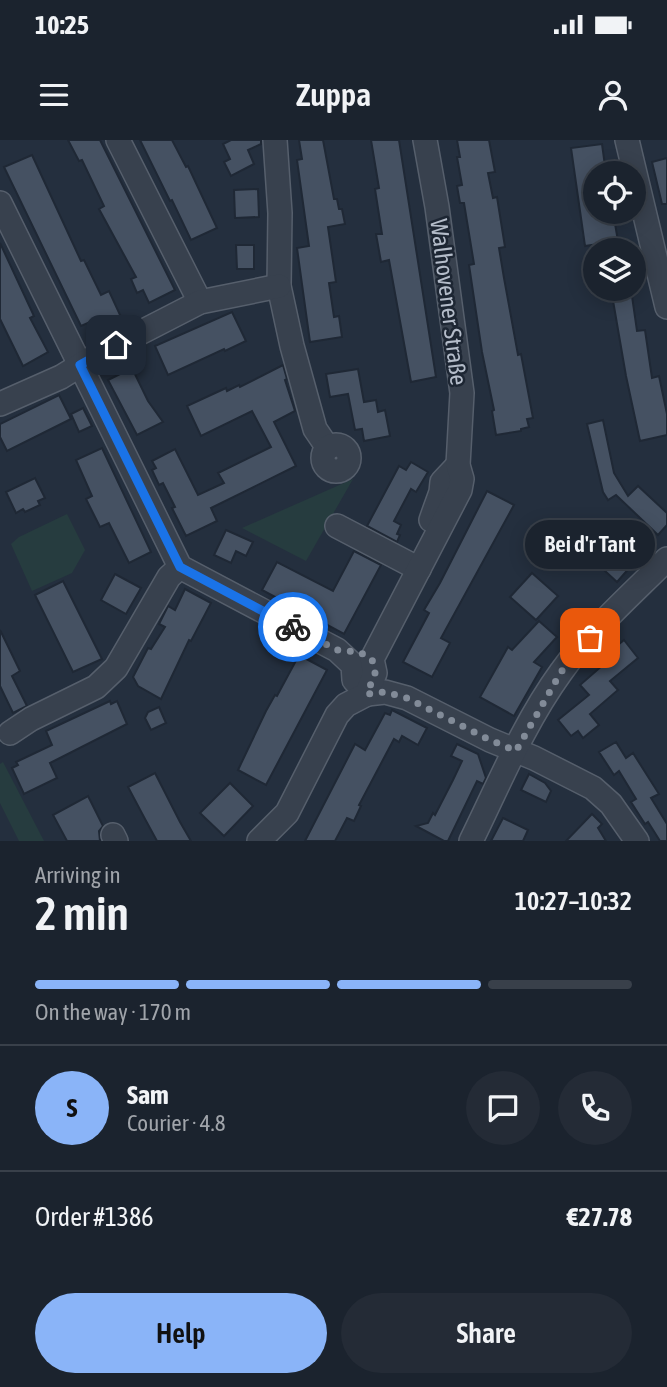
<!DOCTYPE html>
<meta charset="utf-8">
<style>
body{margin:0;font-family:"Asap Condensed",sans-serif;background:#242b36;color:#f1f3f6;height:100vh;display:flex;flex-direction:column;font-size:26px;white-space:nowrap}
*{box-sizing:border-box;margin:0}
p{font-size:23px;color:#a0a4aa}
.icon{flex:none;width:38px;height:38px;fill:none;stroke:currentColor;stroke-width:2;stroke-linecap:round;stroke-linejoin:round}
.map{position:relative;height:701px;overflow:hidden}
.side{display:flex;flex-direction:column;background:#1b232e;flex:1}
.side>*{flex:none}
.buttons{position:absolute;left:583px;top:21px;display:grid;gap:14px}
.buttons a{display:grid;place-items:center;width:63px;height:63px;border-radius:50%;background:#1b232e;box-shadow:0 4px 18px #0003,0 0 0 2px #39404a;font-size:35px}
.pin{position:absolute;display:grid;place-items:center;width:60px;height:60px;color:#fff;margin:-30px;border-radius:14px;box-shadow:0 4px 10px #0006}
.courier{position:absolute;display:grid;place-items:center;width:70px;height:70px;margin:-35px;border:5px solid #1a73e8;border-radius:50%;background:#fff;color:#222;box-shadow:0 2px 9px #0007}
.bubble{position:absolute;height:49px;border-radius:24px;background:#1b232e;box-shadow:0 4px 18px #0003,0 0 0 2px #39404a;font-size:23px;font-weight:600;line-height:49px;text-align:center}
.summary em{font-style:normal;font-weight:600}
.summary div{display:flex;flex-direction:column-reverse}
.summary{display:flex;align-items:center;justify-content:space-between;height:119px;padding:0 35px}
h1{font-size:46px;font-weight:600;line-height:52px}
.bar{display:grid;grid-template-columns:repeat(4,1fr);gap:10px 7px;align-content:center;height:84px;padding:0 35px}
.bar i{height:9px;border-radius:5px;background:#39404a}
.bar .active{background:#8ab4f8}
.bar p{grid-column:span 4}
.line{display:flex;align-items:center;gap:18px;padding:0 35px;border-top:2px solid #39404a}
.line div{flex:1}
.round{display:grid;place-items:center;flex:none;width:74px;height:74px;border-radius:37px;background:#242b36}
.action{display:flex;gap:14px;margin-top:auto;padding:14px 35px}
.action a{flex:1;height:80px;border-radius:42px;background:#8ab4f8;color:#111;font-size:28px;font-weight:600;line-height:80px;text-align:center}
.action a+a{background:#242b36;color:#f1f3f6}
.status{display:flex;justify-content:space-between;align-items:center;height:49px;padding:0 35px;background:#1b232e;direction:ltr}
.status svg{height:19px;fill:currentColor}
header{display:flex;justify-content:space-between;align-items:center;height:91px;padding:0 35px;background:#1b232e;font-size:32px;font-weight:600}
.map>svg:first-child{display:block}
</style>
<div class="status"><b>10:25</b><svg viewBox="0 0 49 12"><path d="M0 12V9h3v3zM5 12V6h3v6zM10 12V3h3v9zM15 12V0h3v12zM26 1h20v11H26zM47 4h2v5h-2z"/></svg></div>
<header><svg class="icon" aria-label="menu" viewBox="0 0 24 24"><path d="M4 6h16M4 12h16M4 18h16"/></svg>Zuppa<svg class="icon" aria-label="person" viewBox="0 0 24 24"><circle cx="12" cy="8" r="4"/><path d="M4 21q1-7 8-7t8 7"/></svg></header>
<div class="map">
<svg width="667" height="701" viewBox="0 0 667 701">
<rect width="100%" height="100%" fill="#242f3e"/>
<!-- green -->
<g fill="#263c3f">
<path d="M 353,339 L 306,421 L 242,388 Z"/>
<path d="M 67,374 L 85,410 L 72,433 L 32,451 L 11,404 L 19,397 Z"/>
<path d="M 3,622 L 44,701 L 19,701 L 0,663 L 0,624 Z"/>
</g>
<!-- building -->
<g fill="#455162" stroke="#1f2835" stroke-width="2">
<path d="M 68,0 L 100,0 L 175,150 L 149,163 L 143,150 L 137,153 L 131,139 L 136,137 L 99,69 L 104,66 L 82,20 L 79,21 Z"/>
<path d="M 140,0 L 172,0 L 186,27 L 188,26 L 217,88 L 191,100 L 172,60 L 170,61 Z"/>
<path d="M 231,0 L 261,0 L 261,4 L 248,10 L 254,24 L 231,36 L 224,22 L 230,19 L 223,4 Z"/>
<path d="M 299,0 L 323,0 L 334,59 L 337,59 L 339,69 L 342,69 L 345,84 L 328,87 L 336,142 L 329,143 L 334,177 L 339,176 L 342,197 L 310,202 L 297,108 L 309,106 L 297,20 L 302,19 Z"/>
<path d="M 371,0 L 399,0 L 436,237 L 411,242 L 389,120 L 381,122 L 376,94 L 382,94 L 375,49 L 379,48 Z"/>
<path d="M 457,0 L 489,0 L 495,32 L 488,33 L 493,58 L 497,57 L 505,107 L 499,108 L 504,138 L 518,215 L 521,214 L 533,278 L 527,279 L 529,287 L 521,289 L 521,291 L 496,295 L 492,271 L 494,270 L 482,212 L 469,125 L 474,124 L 464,63 L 460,63 L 457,46 L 462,45 L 457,17 L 460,17 Z"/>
<path d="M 602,4 L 606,33 L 595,33 L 595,72 L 613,72 L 618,101 L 585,106 L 571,8 Z"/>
<path d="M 32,15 L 81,121 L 84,120 L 101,155 L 109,151 L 121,177 L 93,190 L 90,182 L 81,186 L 4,27 Z"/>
<path d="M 667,18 L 667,64 L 662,64 L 652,22 Z"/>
<path d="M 258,49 L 259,77 L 235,78 L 234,50 Z"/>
<path d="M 0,103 L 34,176 L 30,178 L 48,212 L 23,226 L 0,179 Z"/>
<path d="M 236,105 L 254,105 L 254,129 L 237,129 Z"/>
<path d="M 611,149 L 631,149 L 637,191 L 645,190 L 652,238 L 659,236 L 667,274 L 667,295 L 640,301 L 626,236 Z"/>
<path d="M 232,172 L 246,201 L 225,211 L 224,209 L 168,235 L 155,206 Z"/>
<path d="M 283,225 L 287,239 L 285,240 L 295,271 L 274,282 L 296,326 L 211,368 L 217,381 L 186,396 L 172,368 L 175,367 L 163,343 L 159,345 L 152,330 L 156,328 L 152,321 L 175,309 L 198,355 L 224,343 L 218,333 L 271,307 L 252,271 L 201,296 L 187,266 L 226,248 L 227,251 L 239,245 L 240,247 Z"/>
<path d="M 132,228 L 148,261 L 163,282 L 137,295 L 108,240 Z"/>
<path d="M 358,229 L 364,262 L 376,260 L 378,272 L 385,270 L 390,296 L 364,301 L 362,289 L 355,290 L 348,254 L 330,257 L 326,234 Z"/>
<path d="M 59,255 L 71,279 L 7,311 L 0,297 L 0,284 Z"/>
<path d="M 83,268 L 92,286 L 79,292 L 71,274 Z"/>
<path d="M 603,280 L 614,333 L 628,356 L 638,346 L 667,373 L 667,385 L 658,395 L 616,355 L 608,360 L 603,352 L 587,284 Z"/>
<path d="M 102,308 L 151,412 L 129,423 L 109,383 L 100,387 L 86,359 L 92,356 L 76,320 Z"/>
<path d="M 411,322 L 428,332 L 416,352 L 411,349 L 394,381 L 401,385 L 397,394 L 400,395 L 397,402 L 367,386 L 399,326 L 406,330 Z"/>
<path d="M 35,338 L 45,358 L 38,361 L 40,365 L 25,372 L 23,369 L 16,373 L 6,352 Z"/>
<path d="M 487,351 L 514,365 L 441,498 L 450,503 L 432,537 L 403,522 L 429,473 L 424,470 L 440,443 Z"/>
<path d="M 226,390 L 253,402 L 246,416 L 236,411 L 231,423 L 214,415 Z"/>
<path d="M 595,391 L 632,425 L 617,442 L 580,408 Z"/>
<path d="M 354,411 L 381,425 L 344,494 L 262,450 L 277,422 L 333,451 Z"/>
<path d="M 532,433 L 558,456 L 536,480 L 510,457 Z"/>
<path d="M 115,434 L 141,448 L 126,474 L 101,460 Z"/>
<path d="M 63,441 L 102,519 L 73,532 L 35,455 Z"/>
<path d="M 185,449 L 211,463 L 191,501 L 189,500 L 161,559 L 138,546 L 133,537 L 148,508 L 151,509 L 165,487 L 159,484 L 168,466 L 175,470 Z"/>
<path d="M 539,481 L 557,497 L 534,522 L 542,527 L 514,576 L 480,557 L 508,507 L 512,510 Z"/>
<path d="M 0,490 L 20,531 L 12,536 L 27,566 L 13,573 L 0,546 Z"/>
<path d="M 624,500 L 638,518 L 610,541 L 618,550 L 590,574 L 599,585 L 583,598 L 578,591 L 571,596 L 558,580 L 589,555 L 580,545 L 611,518 L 607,514 Z"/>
<path d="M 299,515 L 327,530 L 266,645 L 238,630 L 266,571 L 275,555 L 277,556 Z"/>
<path d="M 110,561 L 111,564 L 117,561 L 127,584 L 50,623 L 57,638 L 24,654 L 12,628 L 18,625 L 16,622 L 52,605 L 46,591 Z"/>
<path d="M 159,567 L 166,583 L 151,590 L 145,578 L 148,572 Z"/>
<path d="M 392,570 L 427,588 L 418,605 L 402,596 L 399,602 L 394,599 L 359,665 L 361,666 L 354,681 L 347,678 L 335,701 L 305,701 L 355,604 L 365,610 L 385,573 L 390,575 Z"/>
<path d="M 616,602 L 626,618 L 633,613 L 659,654 L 651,658 L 667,684 L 667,701 L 660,701 L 648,682 L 645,684 L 631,662 L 636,659 L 619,631 L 614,635 L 599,612 Z"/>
<path d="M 457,604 L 478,614 L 486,638 L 483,644 L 477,641 L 448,701 L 444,701 L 416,686 L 428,683 L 433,673 L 435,675 L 453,640 L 462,621 L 451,616 Z"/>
<path d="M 155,633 L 180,682 L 191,701 L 157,701 L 145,679 L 128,647 Z"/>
<path d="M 529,634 L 545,643 L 551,651 L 546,662 L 521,650 Z"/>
<path d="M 230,643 L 253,666 L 224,696 L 200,673 Z"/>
<path d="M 88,656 L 103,686 L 99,691 L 100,701 L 67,701 L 53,675 Z"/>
<path d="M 592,674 L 602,684 L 598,688 L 606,701 L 566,701 Z"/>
<path d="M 503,678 L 528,690 L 523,701 L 491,701 Z"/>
</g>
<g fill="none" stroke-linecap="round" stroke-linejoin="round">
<!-- minor casing -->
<g stroke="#565f6c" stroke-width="26">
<g id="minor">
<path d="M 118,0 L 200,162"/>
<path d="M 275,0 L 280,73 L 279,146 L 292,206 L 315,289 L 328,308"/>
<path d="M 627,0 L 667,167"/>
<path d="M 0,63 L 180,427 L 337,510 L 353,525 L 354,540 L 367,554"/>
<path d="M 0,264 L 61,237 L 95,216 L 200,162 L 279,146"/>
<circle cx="336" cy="318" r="13"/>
<path d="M 431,380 L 441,352 L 442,342 L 458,325"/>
<path d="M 337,386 L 419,429"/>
<path d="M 367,554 L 385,552 L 407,558 L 490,600 L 534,618 L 593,648 L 611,664 L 637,701"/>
<path d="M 10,593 L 31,579 L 96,547 L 116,528 L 169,437 L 180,427"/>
<path d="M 113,695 L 116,701"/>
<path d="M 259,701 L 287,673 L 337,575 L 346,565 L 367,554 L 375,533 L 372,519 L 460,350 L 462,339 L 458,325 L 462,253 L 437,67 L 425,0"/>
<path d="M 471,701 C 499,644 524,583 561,532 C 591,490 631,455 667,419"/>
</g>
</g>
<!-- minor -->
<use href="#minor" stroke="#38414e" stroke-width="23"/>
</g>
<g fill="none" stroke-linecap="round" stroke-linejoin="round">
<!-- done -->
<path stroke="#828b98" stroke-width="7" stroke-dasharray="0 12.6" d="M 293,487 L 337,510 L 359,512 L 372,519 L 375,533 L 367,554 L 385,552 L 407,558 L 490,600 L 516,611 L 561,532 L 590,498"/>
<!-- route -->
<path stroke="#1a73e8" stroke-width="9" d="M 116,205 L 80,225 L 180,427 L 293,487"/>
</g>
<g text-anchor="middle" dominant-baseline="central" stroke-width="5" stroke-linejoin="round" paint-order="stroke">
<!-- street labels -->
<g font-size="24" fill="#b4bcc9" stroke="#1d2633">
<text transform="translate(449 162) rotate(83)">Walhovener Straße</text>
</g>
</g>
</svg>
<div class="buttons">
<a><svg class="icon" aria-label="locate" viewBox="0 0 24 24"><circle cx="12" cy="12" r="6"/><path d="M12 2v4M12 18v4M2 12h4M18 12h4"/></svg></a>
<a><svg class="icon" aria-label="layers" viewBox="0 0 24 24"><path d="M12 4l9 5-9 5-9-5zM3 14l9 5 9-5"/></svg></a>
</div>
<div class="pin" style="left:590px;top:498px;background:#ea580c"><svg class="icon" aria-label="bag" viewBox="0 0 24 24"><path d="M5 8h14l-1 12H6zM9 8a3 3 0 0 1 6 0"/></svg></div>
<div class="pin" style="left:116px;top:205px;background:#1f2937"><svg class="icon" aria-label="home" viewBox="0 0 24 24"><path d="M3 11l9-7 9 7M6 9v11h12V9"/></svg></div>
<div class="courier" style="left:293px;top:487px"><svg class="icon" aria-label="bike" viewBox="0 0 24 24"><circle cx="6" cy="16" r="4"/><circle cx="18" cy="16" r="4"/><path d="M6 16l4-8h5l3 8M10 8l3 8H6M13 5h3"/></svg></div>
<div class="bubble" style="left:525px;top:380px;width:130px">Bei d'r Tant</div>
</div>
<section class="side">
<div class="summary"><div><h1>2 min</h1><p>Arriving in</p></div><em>10:27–10:32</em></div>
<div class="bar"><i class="active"></i><i class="active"></i><i class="active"></i><i></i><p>On the way · 170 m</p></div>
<div class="line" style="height:126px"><b class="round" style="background:#8ab4f8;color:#111">S</b><div><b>Sam</b><p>Courier · 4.8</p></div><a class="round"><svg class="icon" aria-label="chat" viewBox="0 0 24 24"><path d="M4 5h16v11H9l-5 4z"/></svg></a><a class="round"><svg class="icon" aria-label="phone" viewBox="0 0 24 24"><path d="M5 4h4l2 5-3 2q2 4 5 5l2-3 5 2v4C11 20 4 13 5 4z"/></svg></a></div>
<div class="line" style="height:91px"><div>Order #1386</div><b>€27.78</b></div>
<div class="action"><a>Help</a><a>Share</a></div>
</section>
